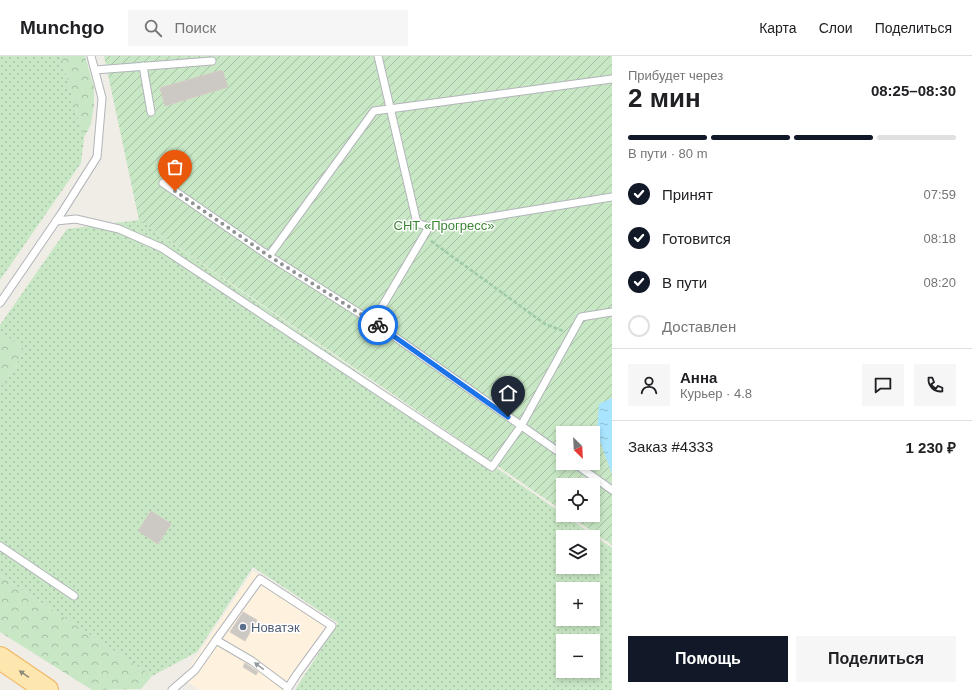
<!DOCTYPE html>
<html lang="ru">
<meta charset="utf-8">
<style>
body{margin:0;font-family:Arial,sans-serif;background:#f6f6f6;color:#202124;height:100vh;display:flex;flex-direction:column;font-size:15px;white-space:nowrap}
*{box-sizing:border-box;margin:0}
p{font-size:13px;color:#757577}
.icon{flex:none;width:22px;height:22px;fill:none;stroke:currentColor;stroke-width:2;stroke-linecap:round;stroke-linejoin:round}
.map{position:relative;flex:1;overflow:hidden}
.drawer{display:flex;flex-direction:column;background:#fff;width:360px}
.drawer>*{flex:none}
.needle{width:26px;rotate:156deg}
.tools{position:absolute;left:556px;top:370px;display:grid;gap:8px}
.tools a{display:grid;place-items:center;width:44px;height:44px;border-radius:0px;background:#fff;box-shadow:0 2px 6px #0003;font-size:20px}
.pin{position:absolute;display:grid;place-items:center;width:34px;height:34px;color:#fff;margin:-41px -17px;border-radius:50% 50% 50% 0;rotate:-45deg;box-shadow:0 0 4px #0007}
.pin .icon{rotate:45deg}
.courier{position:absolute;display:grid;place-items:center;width:40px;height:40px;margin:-20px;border:3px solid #1a73e8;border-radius:50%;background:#fff;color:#222;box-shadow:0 1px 5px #0007}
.overview em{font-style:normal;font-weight:700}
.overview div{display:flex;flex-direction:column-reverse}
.overview{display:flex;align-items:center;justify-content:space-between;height:68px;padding:0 16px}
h1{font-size:26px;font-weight:700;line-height:30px}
.bar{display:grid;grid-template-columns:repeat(4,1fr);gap:6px 4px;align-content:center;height:48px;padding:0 16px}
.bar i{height:5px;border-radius:3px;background:#e0e0e0}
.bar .on{background:#111827}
.bar p{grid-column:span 4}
.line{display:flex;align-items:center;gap:10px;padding:0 16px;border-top:1px solid #e0e0e0}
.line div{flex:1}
.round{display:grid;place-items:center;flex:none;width:42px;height:42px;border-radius:0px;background:#f6f6f6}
ol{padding:0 16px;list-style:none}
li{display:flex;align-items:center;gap:12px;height:44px}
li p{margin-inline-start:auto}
li .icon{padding:4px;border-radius:50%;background:#111827;color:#fff;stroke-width:4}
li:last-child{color:#757577}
li i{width:22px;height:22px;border:2px solid #e0e0e0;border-radius:50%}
.primary-button{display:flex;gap:8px;margin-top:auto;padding:8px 16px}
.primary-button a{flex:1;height:46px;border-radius:0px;background:#111827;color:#fff;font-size:16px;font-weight:700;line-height:46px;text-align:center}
.primary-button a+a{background:#f6f6f6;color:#202124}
header{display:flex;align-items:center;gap:24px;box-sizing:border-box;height:56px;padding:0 20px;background:#fff;border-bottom:1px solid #e0e0e0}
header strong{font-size:19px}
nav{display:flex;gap:22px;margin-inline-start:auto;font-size:14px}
.search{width:280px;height:36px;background:#f6f6f6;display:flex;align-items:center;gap:10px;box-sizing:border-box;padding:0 14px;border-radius:0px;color:#757577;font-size:15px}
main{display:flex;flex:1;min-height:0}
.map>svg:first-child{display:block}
</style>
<header>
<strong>Munchgo</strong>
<div class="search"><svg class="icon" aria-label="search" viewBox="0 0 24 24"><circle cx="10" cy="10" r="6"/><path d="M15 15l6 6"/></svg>Поиск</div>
<nav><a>Карта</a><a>Слои</a><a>Поделиться</a></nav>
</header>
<main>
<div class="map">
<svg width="612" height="634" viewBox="0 0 612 634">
<defs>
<pattern id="grass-dots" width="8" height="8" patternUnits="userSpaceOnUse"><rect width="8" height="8" fill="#c8e7c4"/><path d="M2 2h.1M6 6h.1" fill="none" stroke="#a6bfa3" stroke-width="1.8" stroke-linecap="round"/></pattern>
<pattern id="forest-crowns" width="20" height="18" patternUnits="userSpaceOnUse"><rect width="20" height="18" fill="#c8e7c4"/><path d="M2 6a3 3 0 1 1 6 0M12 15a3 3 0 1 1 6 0" fill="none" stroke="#a6bfa3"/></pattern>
<pattern id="garden-furrows" width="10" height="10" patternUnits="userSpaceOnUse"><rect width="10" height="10" fill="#c8e7c4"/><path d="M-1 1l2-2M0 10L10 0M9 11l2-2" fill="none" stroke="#a6bfa3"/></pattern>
<pattern id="water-ripples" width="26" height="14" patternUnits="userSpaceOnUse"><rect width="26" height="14" fill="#a9e4fe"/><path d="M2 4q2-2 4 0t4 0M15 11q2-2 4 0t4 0" fill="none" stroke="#8dbcd1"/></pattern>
</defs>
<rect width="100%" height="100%" fill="#f0ede7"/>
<!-- commercial -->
<path fill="#fef2de" d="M 253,515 L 335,568 L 292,634 L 200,634 L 182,623 Z"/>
<!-- grass -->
<g fill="url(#grass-dots)" fill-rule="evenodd">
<path d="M 0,0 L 61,0 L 84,82 L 81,107 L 0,224 Z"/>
<path d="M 139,164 L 612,492 L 612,634 L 295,634 L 338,567 L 253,511 L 197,596 L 152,620 L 0,519 L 0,332 L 26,294 L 0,276 L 0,269 L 67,173 ZM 563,481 L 593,481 L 593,511 L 563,511 ZM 563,533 L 593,533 L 593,563 L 563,563 ZM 563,585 L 593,585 L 593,615 L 563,615 Z"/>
</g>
<!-- forest -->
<g fill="url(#forest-crowns)">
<path d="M 61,0 L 85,0 L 94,31 L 94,49 L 91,68 L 84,82 Z"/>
<path d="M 0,276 L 26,294 L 0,332 Z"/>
<path d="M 0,519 L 152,620 L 141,633 L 92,634 L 0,576 Z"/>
</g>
<!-- garden -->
<path fill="url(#garden-furrows)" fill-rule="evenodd" d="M 104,0 L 612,0 L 612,489 L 568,459 L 593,459 L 593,429 L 563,429 L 563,455 L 139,164 ZM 563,377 L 593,377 L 593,407 L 563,407 Z"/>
<!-- water -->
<path fill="url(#water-ripples)" d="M 612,342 L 612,418 L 597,377 L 599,348 Z"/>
<!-- building -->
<g fill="#ccc8c4" stroke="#d5cec5">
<path d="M 222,14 L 228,31 L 165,50 L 160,32 Z"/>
<path d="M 151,455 L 171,468 L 158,488 L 138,475 Z"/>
<path d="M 243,556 L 257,564 L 245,585 L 230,576 Z"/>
<path d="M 245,607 L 258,616 L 256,619 L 243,611 Z"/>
</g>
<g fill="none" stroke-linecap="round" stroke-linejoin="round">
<!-- lane casing -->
<g stroke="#b2b5b9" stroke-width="9">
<g id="lane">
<path d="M 378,0 L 417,167 L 429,171"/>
<path d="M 143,10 L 151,56"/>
<path d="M 95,14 L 212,5"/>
<path d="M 163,127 L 269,200"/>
<path d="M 56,165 L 76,163 L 119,173 L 162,192 L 492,411 L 521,370 L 581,261 L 612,256"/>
<path d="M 0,247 L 61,158 L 97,101 L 102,42 L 91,0"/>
<path d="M 373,266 L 429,171 L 612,141"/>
<path d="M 563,399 L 378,269 L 269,200 L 374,55 L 612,23"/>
<path d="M 574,407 L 612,434"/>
<path d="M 0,490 L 74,540"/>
<path d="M 216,584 L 260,523 L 332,570 L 297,618 L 288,632"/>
<path d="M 172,634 L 195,614 L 216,584 L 252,605 L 288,632 L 287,634"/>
</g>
</g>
<!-- primary casing -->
<g stroke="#f0b560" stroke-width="24">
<path id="primary" d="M 0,602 L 47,634"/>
</g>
<!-- path -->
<path stroke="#9ecba5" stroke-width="2.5" stroke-dasharray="4 2" stroke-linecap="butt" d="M 431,185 L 545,268 L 563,275"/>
<!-- lane -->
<use href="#lane" stroke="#fff" stroke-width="7"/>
<!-- primary -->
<use href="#primary" stroke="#fee7ae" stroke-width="22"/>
</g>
<!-- one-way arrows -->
<defs><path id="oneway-solid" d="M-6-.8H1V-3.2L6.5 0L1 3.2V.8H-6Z"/></defs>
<use fill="#969a9c" href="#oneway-solid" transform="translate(259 610) rotate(-144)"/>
<use fill="#8e8b7c" href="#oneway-solid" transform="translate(24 618) rotate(-146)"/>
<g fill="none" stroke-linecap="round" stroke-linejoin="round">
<!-- done -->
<path stroke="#919394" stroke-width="4" stroke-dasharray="0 7.2" d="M 175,135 L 269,200 L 378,269"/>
<!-- route -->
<path stroke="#1a73e8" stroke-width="5" d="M 378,269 L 508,361"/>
</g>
<!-- markers -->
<circle fill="#5c6f8a" stroke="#fff" stroke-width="1.5" cx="243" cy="571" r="4"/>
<g text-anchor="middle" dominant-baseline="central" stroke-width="3" stroke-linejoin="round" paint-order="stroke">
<!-- park labels -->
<g font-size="13" fill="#3d8636" stroke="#fff">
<text x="444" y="169">СНТ «Прогресс»</text>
</g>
<!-- service labels -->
<g font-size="13" fill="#4e5e75" stroke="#fff" text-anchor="start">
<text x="251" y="571">Новатэк</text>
</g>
</g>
</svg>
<div class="tools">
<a><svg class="needle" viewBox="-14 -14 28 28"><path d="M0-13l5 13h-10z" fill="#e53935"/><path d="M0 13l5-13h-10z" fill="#757577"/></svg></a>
<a><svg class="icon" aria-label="locate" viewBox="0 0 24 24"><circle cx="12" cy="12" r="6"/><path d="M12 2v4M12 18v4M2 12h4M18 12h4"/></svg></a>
<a><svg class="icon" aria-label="layers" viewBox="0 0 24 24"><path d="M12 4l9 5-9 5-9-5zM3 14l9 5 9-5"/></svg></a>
<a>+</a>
<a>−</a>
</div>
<div class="pin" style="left:175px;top:135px;background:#ea580c"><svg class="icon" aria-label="bag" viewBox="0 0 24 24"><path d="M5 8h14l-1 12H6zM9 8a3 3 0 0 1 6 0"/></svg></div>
<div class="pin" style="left:508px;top:361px;background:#1f2937"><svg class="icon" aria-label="home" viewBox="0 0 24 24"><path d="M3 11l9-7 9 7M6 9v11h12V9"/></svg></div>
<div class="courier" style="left:378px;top:269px"><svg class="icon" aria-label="bike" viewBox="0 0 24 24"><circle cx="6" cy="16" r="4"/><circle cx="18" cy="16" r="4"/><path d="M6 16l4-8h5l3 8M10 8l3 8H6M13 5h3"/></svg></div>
</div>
<section class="drawer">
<div class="overview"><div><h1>2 мин</h1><p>Прибудет через</p></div><em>08:25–08:30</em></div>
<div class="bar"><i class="on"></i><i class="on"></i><i class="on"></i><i></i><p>В пути · 80 m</p></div>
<ol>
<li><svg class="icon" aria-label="check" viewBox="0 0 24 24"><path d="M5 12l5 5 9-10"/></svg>Принят<p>07:59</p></li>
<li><svg class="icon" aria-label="check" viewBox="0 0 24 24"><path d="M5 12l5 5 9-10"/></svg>Готовится<p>08:18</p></li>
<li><svg class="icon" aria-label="check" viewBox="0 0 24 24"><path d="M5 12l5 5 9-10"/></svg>В пути<p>08:20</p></li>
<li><i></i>Доставлен</li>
</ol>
<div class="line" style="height:72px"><a class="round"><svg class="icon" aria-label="person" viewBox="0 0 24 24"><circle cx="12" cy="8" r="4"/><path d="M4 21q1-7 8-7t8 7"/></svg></a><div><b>Анна</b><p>Курьер · 4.8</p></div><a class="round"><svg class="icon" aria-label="chat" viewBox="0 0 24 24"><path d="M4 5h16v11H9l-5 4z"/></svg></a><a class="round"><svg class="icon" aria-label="phone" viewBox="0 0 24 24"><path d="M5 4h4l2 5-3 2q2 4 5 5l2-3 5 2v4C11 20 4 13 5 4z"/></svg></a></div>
<div class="line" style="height:52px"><div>Заказ #4333</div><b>1 230 ₽</b></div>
<div class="primary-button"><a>Помощь</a><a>Поделиться</a></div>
</section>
</main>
